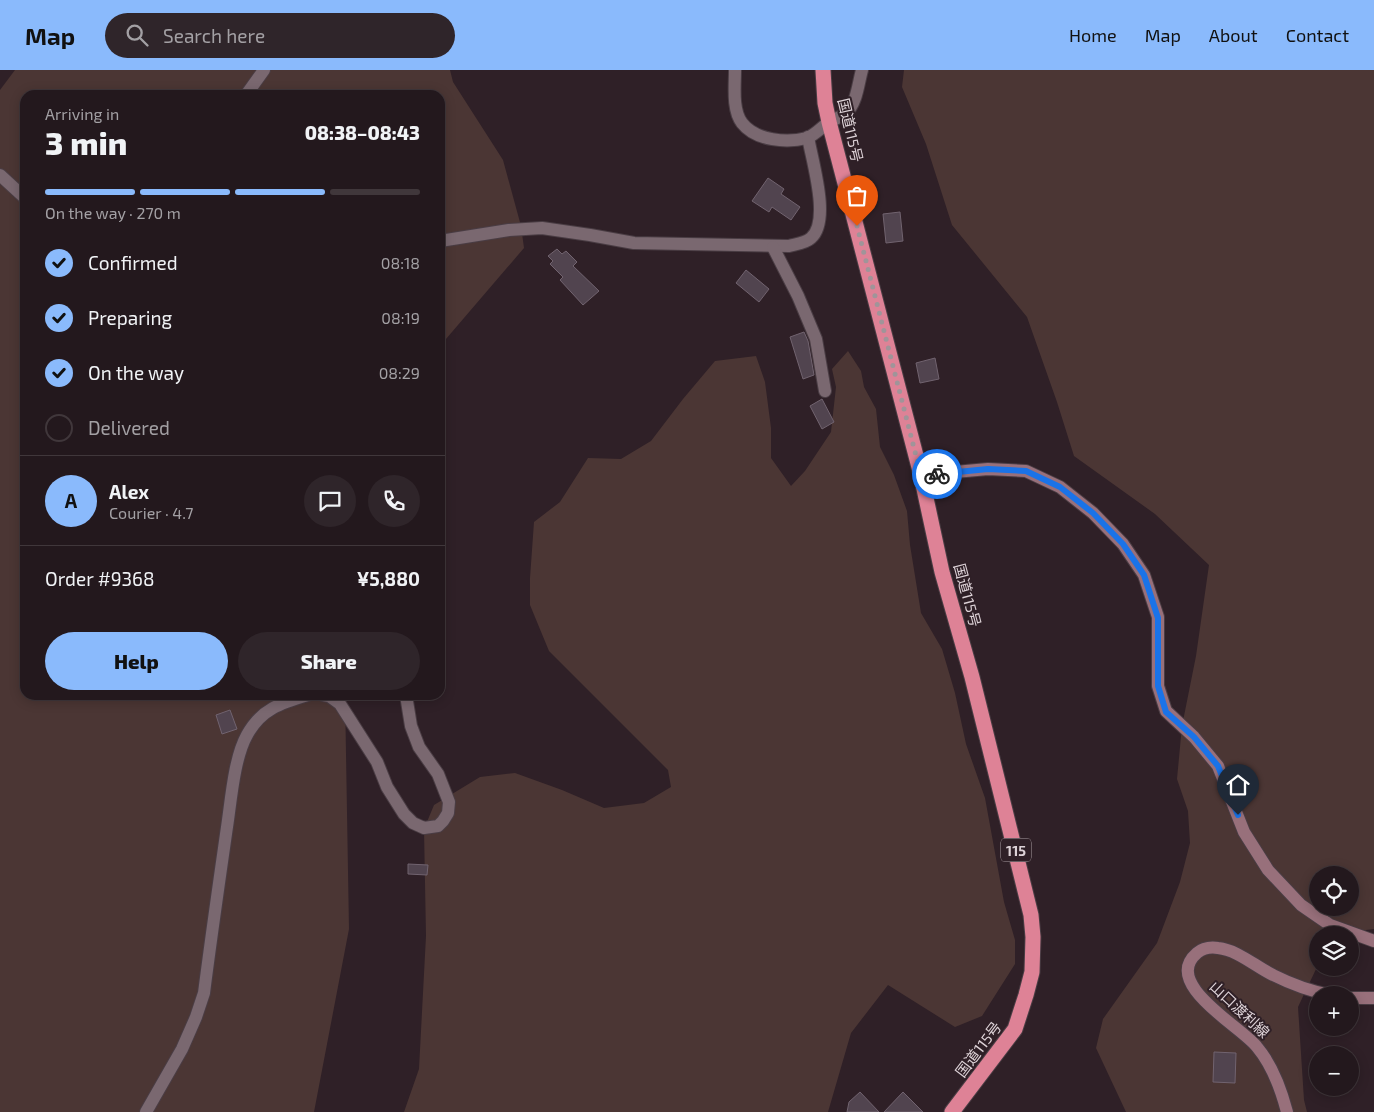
<!DOCTYPE html>
<meta charset="utf-8">
<style>
body{margin:0;font-family:"Exo 2","Noto Sans JP",sans-serif;background:#2f252a;color:#f1f3f6;height:100vh;display:flex;flex-direction:column;font-size:19px;white-space:nowrap}
*{box-sizing:border-box;margin:0}
p{font-size:16px;color:#a3a0a4}
.icon{flex:none;width:28px;height:28px;fill:none;stroke:currentColor;stroke-width:2;stroke-linecap:round;stroke-linejoin:round}
.map{position:relative;flex:1;overflow:hidden}
.side{position:absolute;left:20px;top:20px;width:425px;height:610px;display:flex;flex-direction:column;background:#23181d;border-radius:15px;box-shadow:0 2px 12px #0003,0 0 0 1px #40373b}
.side>*{flex:none}
.controls{position:absolute;left:1309px;top:796px;display:grid;gap:10px}
.controls a{display:grid;place-items:center;width:50px;height:50px;border-radius:50%;background:#23181d;box-shadow:0 2px 12px #0003,0 0 0 1px #40373b;font-size:25px}
.pin{position:absolute;display:grid;place-items:center;width:42px;height:42px;color:#fff;margin:-51px -21px;border-radius:50% 50% 50% 0;rotate:-45deg;box-shadow:0 0 5px #0007}
.pin .icon{rotate:45deg}
.courier{position:absolute;display:grid;place-items:center;width:50px;height:50px;margin:-25px;border:4px solid #1a73e8;border-radius:50%;background:#fff;color:#222;box-shadow:0 1px 6px #0007}
.summary em{font-style:normal;font-weight:800}
.summary div{display:flex;flex-direction:column-reverse}
.summary{display:flex;align-items:center;justify-content:space-between;height:85px;padding:0 25px}
h1{font-size:32px;font-weight:800;line-height:38px}
.bar{display:grid;grid-template-columns:repeat(4,1fr);gap:8px 5px;align-content:center;height:60px;padding:0 25px}
.bar i{height:6px;border-radius:4px;background:#40373b}
.bar .selected{background:#8abafc}
.bar p{grid-column:span 4}
.line{display:flex;align-items:center;gap:12px;padding:0 25px;border-top:1px solid #40373b}
.line div{flex:1}
.round{display:grid;place-items:center;flex:none;width:52px;height:52px;border-radius:26px;background:#2f252a}
ol{padding:0 25px;list-style:none}
li{display:flex;align-items:center;gap:15px;height:55px}
li p{margin-inline-start:auto}
li .icon{padding:5px;border-radius:50%;background:#8abafc;color:#111;stroke-width:4}
li:last-child{color:#a3a0a4}
li i{width:28px;height:28px;border:2px solid #40373b;border-radius:50%}
.cta{display:flex;gap:10px;margin-top:auto;padding:10px 25px}
.cta a{flex:1;height:58px;border-radius:30px;background:#8abafc;color:#111;font-size:20px;font-weight:800;line-height:58px;text-align:center}
.cta a+a{background:#2f252a;color:#f1f3f6}
header{display:flex;align-items:center;gap:30px;box-sizing:border-box;height:70px;padding:0 25px;background:#8abafc;color:#111}
header strong{font-size:24px}
nav{display:flex;gap:28px;margin-inline-start:auto;font-size:18px}
.search{width:350px;height:45px;background:#2f252a;display:flex;align-items:center;gap:12px;box-sizing:border-box;padding:0 18px;border-radius:28px;color:#a3a0a4;font-size:19px}
.map>svg:first-child{display:block}
</style>
<header>
<strong>Map</strong>
<div class="search"><svg class="icon" aria-label="search" viewBox="0 0 24 24"><circle cx="10" cy="10" r="6"/><path d="M15 15l6 6"/></svg>Search here</div>
<nav><a>Home</a><a>Map</a><a>About</a><a>Contact</a></nav>
</header>
<div class="map">
<svg width="1374" height="1042" viewBox="0 0 1374 1042">
<rect width="100%" height="100%" fill="#2f2027"/>
<!-- green -->
<g fill="#4b3634" fill-rule="evenodd">
<path d="M 15,0 L 450,0 L 453,12 L 503,90 L 521,156 L 524,178 L 440,276 L 440,25 L 25,25 L 25,625 L 345,625 L 349,859 L 314,1042 L 0,1042 L 0,20 Z"/>
<path d="M 904,0 L 1374,0 L 1374,859 L 1366,860 L 1350,870 L 1350,865 L 1318,865 L 1317,897 L 1298,937 L 1304,1030 L 1307,1042 L 1126,1042 L 1096,978 L 1103,949 L 1157,873 L 1180,812 L 1190,773 L 1188,741 L 1177,709 L 1182,656 L 1196,586 L 1209,495 L 1155,444 L 1074,386 L 1057,332 L 1027,247 L 952,155 L 926,74 L 902,17 ZM 1318,805 L 1350,805 L 1350,838 L 1318,838 Z"/>
<path d="M 848,281 L 861,301 L 864,317 L 876,339 L 880,377 L 894,405 L 907,441 L 910,475 L 921,543 L 942,579 L 955,623 L 966,674 L 985,728 L 1004,832 L 1015,870 L 1015,894 L 982,946 L 955,957 L 888,915 L 851,963 L 828,1042 L 404,1042 L 419,999 L 426,866 L 424,759 L 434,735 L 480,707 L 515,703 L 562,720 L 604,738 L 644,733 L 671,717 L 668,700 L 549,581 L 530,535 L 530,508 L 534,452 L 560,432 L 588,388 L 621,389 L 651,371 L 683,329 L 715,291 L 756,286 L 765,312 L 771,358 L 771,388 L 791,416 L 805,401 L 831,362 L 836,317 L 832,299 Z"/>
</g>
<!-- building -->
<g fill="#51444f" stroke="#71636f">
<path d="M 768,108 L 784,119 L 781,124 L 800,137 L 791,150 L 772,137 L 769,142 L 752,131 Z"/>
<path d="M 900,142 L 903,171 L 886,173 L 883,144 Z"/>
<path d="M 557,179 L 562,184 L 566,181 L 577,192 L 573,196 L 599,221 L 583,235 L 560,210 L 563,207 L 550,194 L 553,191 L 548,186 Z"/>
<path d="M 746,200 L 769,219 L 759,232 L 736,213 Z"/>
<path d="M 804,262 L 808,271 L 814,305 L 803,309 L 790,267 Z"/>
<path d="M 935,288 L 939,309 L 920,313 L 916,293 Z"/>
<path d="M 822,329 L 834,352 L 822,359 L 810,336 Z"/>
<path d="M 230,640 L 237,659 L 222,664 L 216,645 Z"/>
<path d="M 408,794 L 428,795 L 427,805 L 408,804 Z"/>
<path d="M 1214,982 L 1236,983 L 1235,1013 L 1213,1012 Z"/>
<path d="M 860,1022 L 879,1042 L 847,1042 L 849,1032 Z"/>
<path d="M 903,1022 L 923,1042 L 884,1042 Z"/>
</g>
<g fill="none" stroke-linecap="round" stroke-linejoin="round">
<!-- street casing -->
<g stroke="#4a3d44" stroke-width="14">
<g id="street">
<path d="M 735,0 C 735,16 732,40 742,53 C 756,71 787,73 807,68 C 815,65 822,57 829,52 C 834,49 842,47 846,43 C 857,33 858,14 862,0"/>
<path d="M 246,25 L 264,0"/>
<path d="M 0,105 L 25,128"/>
<path d="M 440,171 L 509,160 L 542,158 L 590,165 L 634,173 L 789,176 C 796,174 806,173 811,168 C 831,151 812,91 808,67"/>
<path d="M 773,177 L 798,226 L 816,269 L 825,321"/>
<path d="M 323,625 L 329,626 L 340,634 L 377,692 L 387,717 L 404,744 L 413,753 L 424,758 L 438,756 L 443,751 L 448,743 L 449,732 L 438,704 L 419,677 L 411,656 L 406,625"/>
<path d="M 146,1042 L 182,979 L 196,947 L 204,923 C 211,868 219,813 227,757 C 231,731 234,688 247,665 C 261,639 281,633 308,625"/>
</g>
</g>
<!-- secondary casing -->
<g stroke="#4a3d44" stroke-width="14">
<g id="secondary">
<path d="M 921,405 L 988,399 L 1026,401 L 1060,417 L 1093,443 L 1123,474 L 1144,505 L 1158,547 L 1158,616 L 1166,641 L 1194,667 L 1218,696 L 1244,762 L 1268,800 L 1301,835 L 1330,855 L 1374,871"/>
<path d="M 1350,928 L 1374,928"/>
<path d="M 1287,1042 C 1281,1019 1273,996 1257,977 C 1242,957 1161,914 1197,883 C 1203,878 1211,877 1218,878 C 1238,880 1256,897 1273,905 C 1291,914 1310,921 1330,925"/>
</g>
</g>
<!-- highway casing -->
<g stroke="#4a3d44" stroke-width="17">
<path id="highway" d="M 823,0 L 825,33 L 829,52 L 921,405 L 942,502 L 972,607 L 1031,845 L 1033,867 L 1032,902 L 1026,925 L 1015,959 L 952,1042"/>
</g>
<!-- street -->
<use href="#street" stroke="#7a6870" stroke-width="12"/>
<!-- secondary -->
<use href="#secondary" stroke="#98707b" stroke-width="12"/>
<!-- highway -->
<use href="#highway" stroke="#de8296" stroke-width="15"/>
</g>
<g fill="none" stroke-linecap="round" stroke-linejoin="round">
<!-- done -->
<path stroke="#a09499" stroke-width="5" stroke-dasharray="0 9" d="M 857,156 L 921,405 L 937,404"/>
<!-- route -->
<path stroke="#1a73e8" stroke-width="6" d="M 937,404 L 988,399 L 1026,401 L 1060,417 L 1093,443 L 1123,474 L 1144,505 L 1158,548 L 1158,616 L 1166,642 L 1194,667 L 1218,696 L 1238,745"/>
</g>
<g text-anchor="middle" dominant-baseline="central" stroke-width="4" stroke-linejoin="round" paint-order="stroke">
<!-- shield labels -->
<rect fill="#2f2027" stroke="#a99da2" stroke-width="1" x="1001" y="768.5" width="30" height="23" rx="4"/>
<g font-size="14" font-weight="bold" fill="#ddd2d7">
<text x="1016" y="780">115</text>
</g>
<!-- street labels -->
<g font-size="15" fill="#ddd2d7" stroke="#2f2027">
<text transform="translate(851 60) rotate(77)">国道115号</text>
<text transform="translate(968 525) rotate(75)">国道115号</text>
<text transform="translate(1240 939) rotate(43)">山口渡利線</text>
<text transform="translate(978 979) rotate(-53)">国道115号</text>
</g>
</g>
</svg>
<div class="controls">
<a><svg class="icon" aria-label="locate" viewBox="0 0 24 24"><circle cx="12" cy="12" r="6"/><path d="M12 2v4M12 18v4M2 12h4M18 12h4"/></svg></a>
<a><svg class="icon" aria-label="layers" viewBox="0 0 24 24"><path d="M12 4l9 5-9 5-9-5zM3 14l9 5 9-5"/></svg></a>
<a>+</a>
<a>−</a>
</div>
<div class="pin" style="left:857px;top:156px;background:#ea580c"><svg class="icon" aria-label="bag" viewBox="0 0 24 24"><path d="M5 8h14l-1 12H6zM9 8a3 3 0 0 1 6 0"/></svg></div>
<div class="pin" style="left:1238px;top:745px;background:#1f2937"><svg class="icon" aria-label="home" viewBox="0 0 24 24"><path d="M3 11l9-7 9 7M6 9v11h12V9"/></svg></div>
<div class="courier" style="left:937px;top:404px"><svg class="icon" aria-label="bike" viewBox="0 0 24 24"><circle cx="6" cy="16" r="4"/><circle cx="18" cy="16" r="4"/><path d="M6 16l4-8h5l3 8M10 8l3 8H6M13 5h3"/></svg></div>
<section class="side">
<div class="summary"><div><h1>3 min</h1><p>Arriving in</p></div><em>08:38–08:43</em></div>
<div class="bar"><i class="selected"></i><i class="selected"></i><i class="selected"></i><i></i><p>On the way · 270 m</p></div>
<ol>
<li><svg class="icon" aria-label="check" viewBox="0 0 24 24"><path d="M5 12l5 5 9-10"/></svg>Confirmed<p>08:18</p></li>
<li><svg class="icon" aria-label="check" viewBox="0 0 24 24"><path d="M5 12l5 5 9-10"/></svg>Preparing<p>08:19</p></li>
<li><svg class="icon" aria-label="check" viewBox="0 0 24 24"><path d="M5 12l5 5 9-10"/></svg>On the way<p>08:29</p></li>
<li><i></i>Delivered</li>
</ol>
<div class="line" style="height:90px"><b class="round" style="background:#8abafc;color:#111">A</b><div><b>Alex</b><p>Courier · 4.7</p></div><a class="round"><svg class="icon" aria-label="chat" viewBox="0 0 24 24"><path d="M4 5h16v11H9l-5 4z"/></svg></a><a class="round"><svg class="icon" aria-label="phone" viewBox="0 0 24 24"><path d="M5 4h4l2 5-3 2q2 4 5 5l2-3 5 2v4C11 20 4 13 5 4z"/></svg></a></div>
<div class="line" style="height:65px"><div>Order #9368</div><b>¥5,880</b></div>
<div class="cta"><a>Help</a><a>Share</a></div>
</section>
</div>
